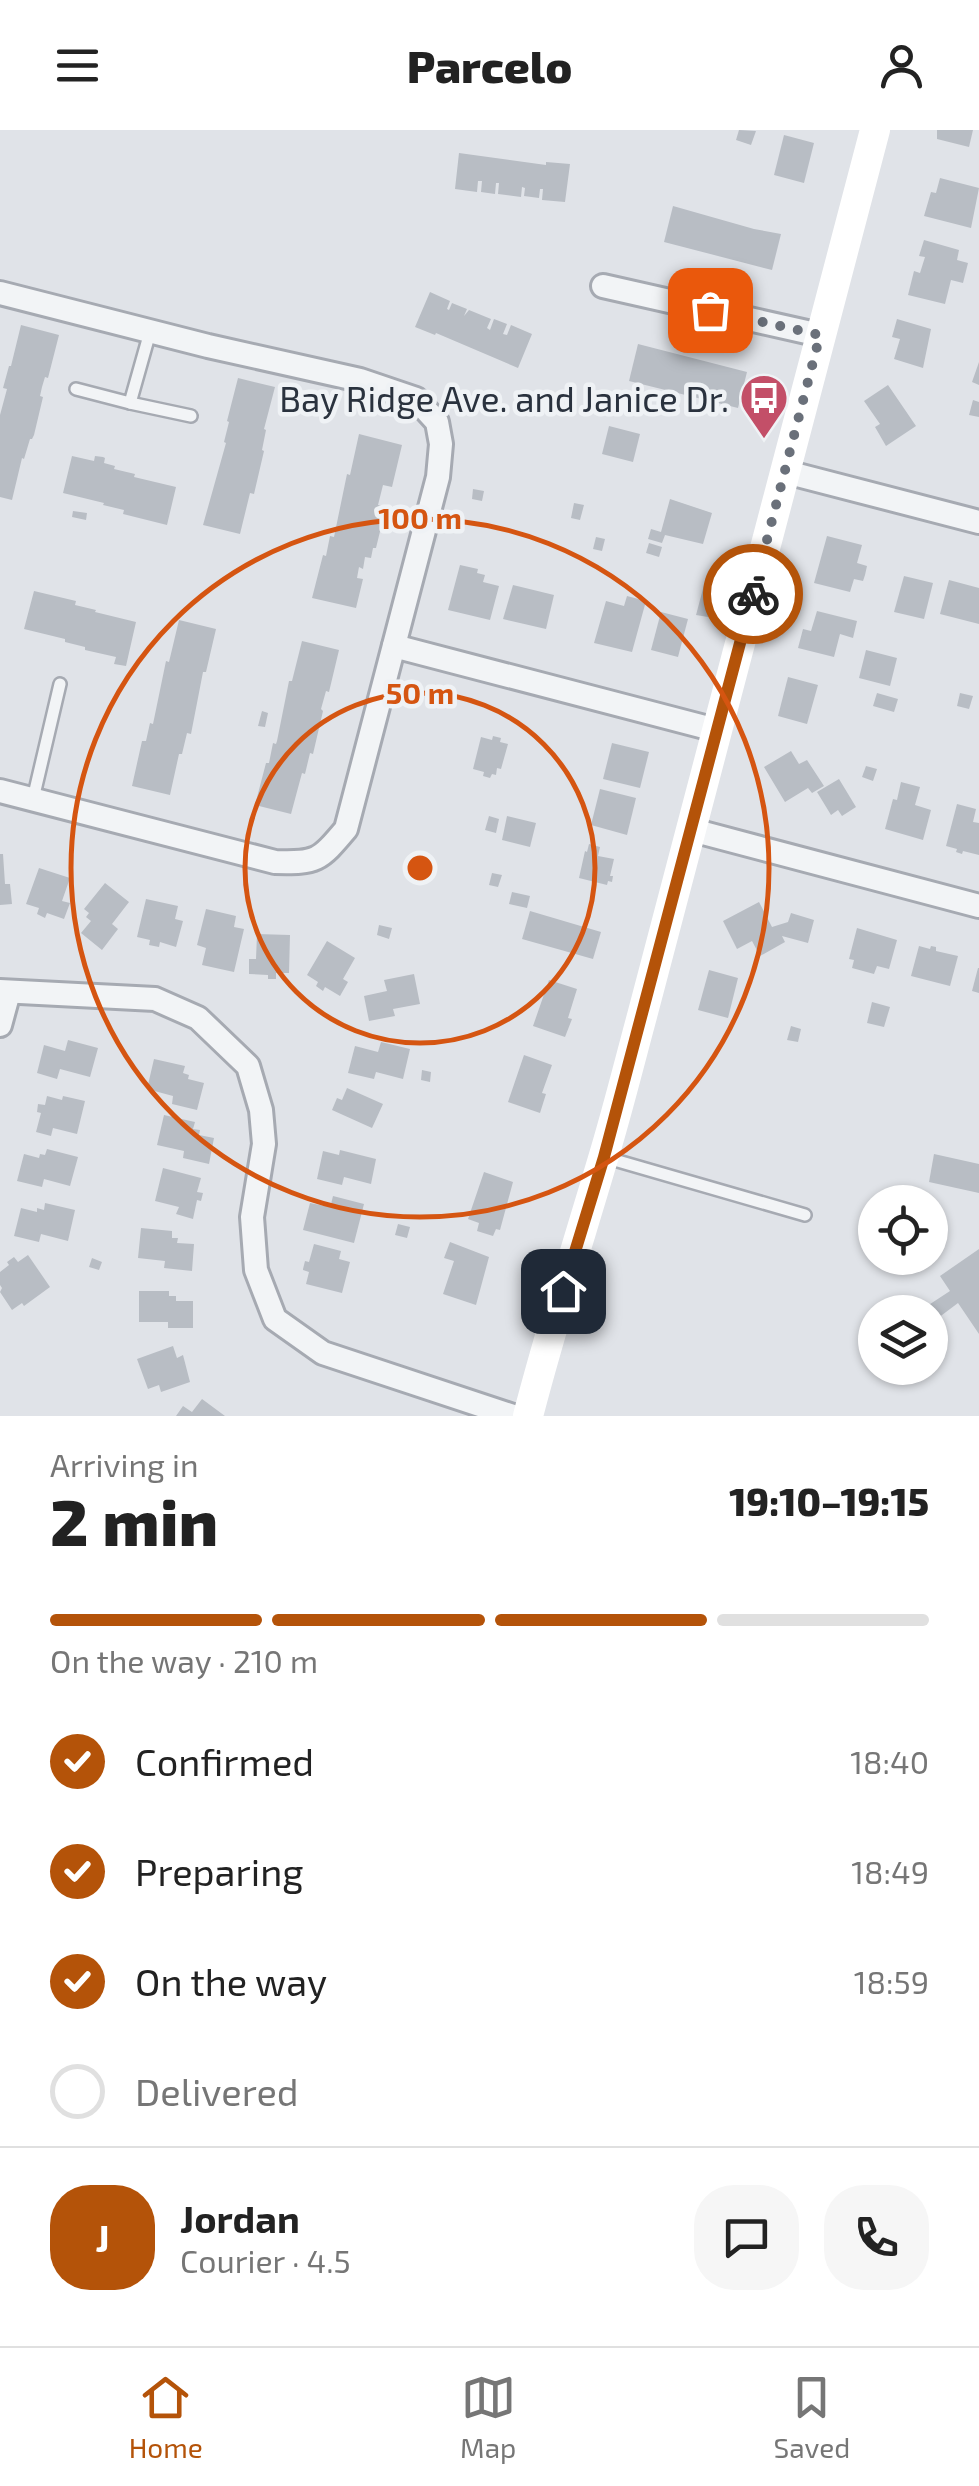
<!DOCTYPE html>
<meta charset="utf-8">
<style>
body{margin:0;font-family:"Exo 2",sans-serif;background:#f6f6f6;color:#222;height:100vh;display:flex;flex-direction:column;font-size:38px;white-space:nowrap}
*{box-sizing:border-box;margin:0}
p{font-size:32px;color:#767676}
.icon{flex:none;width:55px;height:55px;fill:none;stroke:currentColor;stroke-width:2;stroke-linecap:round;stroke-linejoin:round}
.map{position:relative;height:1286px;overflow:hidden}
.side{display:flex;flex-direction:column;background:#fff;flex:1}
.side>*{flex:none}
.tools{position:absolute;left:858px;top:1055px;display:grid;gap:20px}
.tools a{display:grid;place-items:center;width:90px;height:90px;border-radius:50%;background:#fff;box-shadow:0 2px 8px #0004;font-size:50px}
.pin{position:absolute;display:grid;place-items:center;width:85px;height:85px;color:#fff;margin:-42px;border-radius:20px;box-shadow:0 5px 15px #0006}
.courier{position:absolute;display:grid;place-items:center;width:100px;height:100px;margin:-50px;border:8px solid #b45309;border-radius:50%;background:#fff;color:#222;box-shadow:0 2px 12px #0007}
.overview em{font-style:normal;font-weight:800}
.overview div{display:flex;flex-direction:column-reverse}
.overview{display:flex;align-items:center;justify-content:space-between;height:170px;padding:0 50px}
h1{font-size:65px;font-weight:800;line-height:75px}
.bar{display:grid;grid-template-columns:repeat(4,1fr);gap:15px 10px;align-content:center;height:120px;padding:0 50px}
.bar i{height:12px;border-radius:8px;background:#e0e0e0}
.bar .on{background:#b45309}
.bar p{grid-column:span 4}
.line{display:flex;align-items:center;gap:25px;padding:0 50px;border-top:2px solid #e0e0e0}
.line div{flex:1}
.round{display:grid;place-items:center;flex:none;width:105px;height:105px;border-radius:40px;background:#f6f6f6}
ol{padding:0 50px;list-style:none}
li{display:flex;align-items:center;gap:30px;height:110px}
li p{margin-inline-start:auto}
li .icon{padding:10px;border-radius:50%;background:#b45309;color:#fff;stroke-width:4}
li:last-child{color:#767676}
li i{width:55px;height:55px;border:5px solid #e0e0e0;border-radius:50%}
header{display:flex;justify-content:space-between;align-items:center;height:130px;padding:0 50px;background:#fff;font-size:45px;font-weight:800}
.menu{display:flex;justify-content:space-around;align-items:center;height:140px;border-top:2px solid #e0e0e0;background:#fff;font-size:28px;color:#767676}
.menu a{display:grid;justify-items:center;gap:5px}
.menu .on{color:#b45309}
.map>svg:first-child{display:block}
</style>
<header><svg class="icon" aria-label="menu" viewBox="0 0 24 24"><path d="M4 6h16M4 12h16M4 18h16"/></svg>Parcelo<svg class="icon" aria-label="person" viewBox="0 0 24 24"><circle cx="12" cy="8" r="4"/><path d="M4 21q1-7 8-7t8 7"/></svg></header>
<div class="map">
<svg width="979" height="1286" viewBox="0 0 979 1286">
<rect width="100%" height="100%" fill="#e0e3e8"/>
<!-- building -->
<g fill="#b8bdc4">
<path d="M 739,0 L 756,1 L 751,15 L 736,10 Z"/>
<path d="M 937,0 L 973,0 L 969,17 L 937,9 Z"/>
<path d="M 784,5 L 814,13 L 804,53 L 774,45 Z"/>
<path d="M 459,23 L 546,35 L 546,32 L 570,34 L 565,72 L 542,70 L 543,59 L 540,59 L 539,68 L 524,66 L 525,58 L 522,57 L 521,67 L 498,64 L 499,53 L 496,53 L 495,64 L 481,62 L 482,51 L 478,51 L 477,62 L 455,59 Z"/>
<path d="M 940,48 L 979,58 L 971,98 L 924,86 L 931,62 L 936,63 Z"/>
<path d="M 673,76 L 754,99 L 781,104 L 772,140 L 664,112 Z"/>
<path d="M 924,110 L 959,120 L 957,130 L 968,133 L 963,153 L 951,150 L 945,174 L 908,165 L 914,141 L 920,143 L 925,127 L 919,126 Z"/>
<path d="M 430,162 L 450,171 L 447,179 L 449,180 L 452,173 L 467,179 L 464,186 L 469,180 L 491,189 L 487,198 L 490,200 L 494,189 L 507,194 L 503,204 L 507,205 L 511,195 L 532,204 L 518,238 L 436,203 L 435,205 L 415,197 Z"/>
<path d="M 897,189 L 931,199 L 923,238 L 894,229 L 900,209 L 892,207 Z"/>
<path d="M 21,195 L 59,205 L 48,248 L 45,247 L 42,257 L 40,266 L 43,267 L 34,305 L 32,309 L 30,309 L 24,329 L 22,328 L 12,370 L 0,367 L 0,285 L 7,259 L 3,258 L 9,236 L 11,236 Z"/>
<path d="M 638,214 L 747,242 L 738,278 L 629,251 Z"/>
<path d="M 979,232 L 979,255 L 972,252 Z"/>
<path d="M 238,248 L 275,257 L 264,299 L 266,300 L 262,320 L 264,321 L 254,364 L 250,363 L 240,404 L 203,395 L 226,313 L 224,312 L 229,292 L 227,291 Z"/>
<path d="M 888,255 L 916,296 L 886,316 L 875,297 L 880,294 L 864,271 Z"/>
<path d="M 973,270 L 979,272 L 979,287 L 969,285 Z"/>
<path d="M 609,296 L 640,304 L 633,332 L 602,324 Z"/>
<path d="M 359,304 L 402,315 L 392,357 L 383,355 L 378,375 L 386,377 L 376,418 L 373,418 L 371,428 L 365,427 L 363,439 L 359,437 L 357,448 L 363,449 L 356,478 L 312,468 L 323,425 L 326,426 L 330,406 L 334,407 L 347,344 L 350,345 Z"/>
<path d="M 72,326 L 94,331 L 95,326 L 103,327 L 105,328 L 104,333 L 115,336 L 114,339 L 135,344 L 134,347 L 176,357 L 167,395 L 123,384 L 124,380 L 103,375 L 104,373 L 63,363 Z"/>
<path d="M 473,359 L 484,361 L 482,371 L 472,369 Z"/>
<path d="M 670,369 L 712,383 L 703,414 L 665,405 L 662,413 L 648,409 L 651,399 L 661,402 Z"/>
<path d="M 574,373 L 584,375 L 580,390 L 571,388 Z"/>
<path d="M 73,381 L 87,383 L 86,390 L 72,387 Z"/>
<path d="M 827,406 L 862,415 L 857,433 L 867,436 L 865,445 L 863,451 L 854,449 L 850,462 L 814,453 Z"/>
<path d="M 596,407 L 605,409 L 602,421 L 593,419 Z"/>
<path d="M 649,413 L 662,417 L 659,427 L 646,423 Z"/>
<path d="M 460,435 L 478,439 L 477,443 L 485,445 L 483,452 L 499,456 L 490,490 L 448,480 Z"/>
<path d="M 904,446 L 933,453 L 924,489 L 894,482 Z"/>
<path d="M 949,450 L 979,458 L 979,494 L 940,484 Z"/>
<path d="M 513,455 L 554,465 L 546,499 L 503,489 Z"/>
<path d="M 704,455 L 715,458 L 708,487 L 696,485 Z"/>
<path d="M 34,461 L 76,471 L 75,475 L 96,480 L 95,482 L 136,492 L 126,536 L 114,534 L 116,527 L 85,520 L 85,517 L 65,512 L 65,509 L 24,499 Z"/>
<path d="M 627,466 L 646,471 L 632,522 L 594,513 L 606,471 L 624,476 Z"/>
<path d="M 817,481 L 857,491 L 853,508 L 840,504 L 834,527 L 798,518 L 803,499 L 811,501 Z"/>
<path d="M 661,482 L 688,489 L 678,527 L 651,520 Z"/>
<path d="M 179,490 L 216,499 L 206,542 L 203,542 L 191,604 L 187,603 L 182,624 L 179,624 L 170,665 L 132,656 L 142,611 L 146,611 L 150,593 L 153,594 L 166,531 L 169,532 Z"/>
<path d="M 302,511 L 339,520 L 329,562 L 326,561 L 321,579 L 323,581 L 313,624 L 310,623 L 305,644 L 302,643 L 291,684 L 255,675 L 266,633 L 269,633 L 273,613 L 276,614 L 277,611 L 289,551 L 292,551 Z"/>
<path d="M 866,520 L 897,528 L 890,556 L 859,548 Z"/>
<path d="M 788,547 L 818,555 L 807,594 L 778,586 Z"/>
<path d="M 877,563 L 898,569 L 894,582 L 873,576 Z"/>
<path d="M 960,563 L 973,566 L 969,579 L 957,576 Z"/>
<path d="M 262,581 L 268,583 L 265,597 L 258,596 Z"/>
<path d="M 493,606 L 501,608 L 500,612 L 508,614 L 501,639 L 497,638 L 496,645 L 492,644 L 490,648 L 483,646 L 484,642 L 473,639 L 481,607 L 492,610 Z"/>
<path d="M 612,613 L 649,622 L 640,658 L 603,649 Z"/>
<path d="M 791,621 L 799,634 L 807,630 L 824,656 L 812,663 L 808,658 L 785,672 L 764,637 Z"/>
<path d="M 866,636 L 877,639 L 873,651 L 862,647 Z"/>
<path d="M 839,649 L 856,677 L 842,686 L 838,680 L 831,685 L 817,662 Z"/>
<path d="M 901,652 L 920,657 L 915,675 L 931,680 L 923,710 L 885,699 L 893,669 L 897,670 Z"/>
<path d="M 600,659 L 636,668 L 627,705 L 591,695 Z"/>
<path d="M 957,674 L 976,679 L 973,692 L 979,693 L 979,725 L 963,721 L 962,724 L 956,722 L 957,719 L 946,716 Z"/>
<path d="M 489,686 L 499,689 L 496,703 L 485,700 Z"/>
<path d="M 507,686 L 536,693 L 530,717 L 502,710 Z"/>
<path d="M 589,714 L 600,717 L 598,726 L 614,729 L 610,746 L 613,746 L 612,752 L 608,751 L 607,755 L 579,748 L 585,721 L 587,722 Z"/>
<path d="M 0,724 L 3,724 L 5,754 L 10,754 L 12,774 L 0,775 Z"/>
<path d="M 39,738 L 70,748 L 62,771 L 70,773 L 64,789 L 47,783 L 45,788 L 37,784 L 39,778 L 26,774 Z"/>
<path d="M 492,743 L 502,745 L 498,757 L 489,755 Z"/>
<path d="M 105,753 L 129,772 L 112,794 L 118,799 L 102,820 L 81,803 L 91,791 L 86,787 L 89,783 L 84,779 Z"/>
<path d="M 512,762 L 530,766 L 527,778 L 509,774 Z"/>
<path d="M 146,769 L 178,776 L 175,789 L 183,791 L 176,817 L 160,812 L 159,817 L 149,815 L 150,810 L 137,807 Z"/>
<path d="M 759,772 L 772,797 L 788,792 L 791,783 L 814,790 L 808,813 L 782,806 L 785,812 L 760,826 L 752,811 L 737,819 L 723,791 Z"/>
<path d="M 206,779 L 236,786 L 234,797 L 244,799 L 234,842 L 202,835 L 206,818 L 197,815 Z"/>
<path d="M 530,781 L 601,802 L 593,829 L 522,809 Z"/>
<path d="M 379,795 L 392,798 L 389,809 L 377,805 Z"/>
<path d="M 857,798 L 897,810 L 889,839 L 877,836 L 874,844 L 852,838 L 854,830 L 849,829 Z"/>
<path d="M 257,804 L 290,805 L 289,843 L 276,843 L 276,849 L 268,849 L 268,845 L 249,844 L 249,829 L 256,829 Z"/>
<path d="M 327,811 L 355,828 L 343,849 L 348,852 L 340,866 L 325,857 L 323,861 L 316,856 L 318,852 L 307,845 Z"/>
<path d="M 919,816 L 930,819 L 931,816 L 936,817 L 936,821 L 958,826 L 950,856 L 911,846 Z"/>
<path d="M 978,838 L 979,838 L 979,863 L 972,861 Z"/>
<path d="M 709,840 L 738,848 L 728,888 L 698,880 Z"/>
<path d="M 414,844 L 420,874 L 393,879 L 395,886 L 369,891 L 364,866 L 387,861 L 384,850 Z"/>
<path d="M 549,850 L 577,859 L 568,888 L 572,889 L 565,907 L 533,896 Z"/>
<path d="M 872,872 L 890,877 L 884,897 L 867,893 Z"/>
<path d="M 791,896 L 801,899 L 798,912 L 787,910 Z"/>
<path d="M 68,910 L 98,918 L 90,947 L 60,939 L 57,949 L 37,943 L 44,915 L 65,921 Z"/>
<path d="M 381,912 L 410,919 L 403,949 L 376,942 L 374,949 L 348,943 L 355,916 L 378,922 Z"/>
<path d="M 524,925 L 552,935 L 542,963 L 546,964 L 540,983 L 508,972 Z"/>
<path d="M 154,929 L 185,936 L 183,943 L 189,945 L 188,949 L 204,953 L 197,980 L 172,974 L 173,966 L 147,959 Z"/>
<path d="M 422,940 L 431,942 L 430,952 L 421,950 Z"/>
<path d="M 347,958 L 383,974 L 372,998 L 332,980 L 337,968 L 342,970 Z"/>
<path d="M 47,966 L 62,970 L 63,966 L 85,971 L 77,1004 L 53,998 L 51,1006 L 36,1002 L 41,983 L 37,982 L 38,974 L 45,975 Z"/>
<path d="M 164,985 L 195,992 L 193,999 L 200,1000 L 199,1005 L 214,1008 L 209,1034 L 183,1028 L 184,1021 L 157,1015 Z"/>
<path d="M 47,1019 L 78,1027 L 70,1056 L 44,1049 L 42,1057 L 17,1051 L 24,1024 L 39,1028 L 40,1024 L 45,1025 Z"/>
<path d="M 340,1020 L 376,1029 L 371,1054 L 344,1047 L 342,1055 L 317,1049 L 323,1021 L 339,1025 Z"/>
<path d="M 934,1024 L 979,1034 L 979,1063 L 929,1052 Z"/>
<path d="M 163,1038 L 201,1048 L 197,1062 L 203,1063 L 201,1071 L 197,1070 L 193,1089 L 176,1084 L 179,1077 L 155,1071 Z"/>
<path d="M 484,1042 L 513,1052 L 500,1100 L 496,1099 L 493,1106 L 477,1101 L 479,1093 L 468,1089 Z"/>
<path d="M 333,1066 L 364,1074 L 354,1113 L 303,1100 L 310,1073 L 325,1076 L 325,1072 L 331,1074 Z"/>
<path d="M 45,1073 L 75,1080 L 68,1111 L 41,1104 L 39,1112 L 14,1106 L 21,1078 L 37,1082 L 37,1078 L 44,1080 Z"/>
<path d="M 398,1094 L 410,1097 L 407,1108 L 395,1105 Z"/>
<path d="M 141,1098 L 172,1101 L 172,1108 L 178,1108 L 177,1113 L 194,1114 L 192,1141 L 164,1138 L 165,1131 L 138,1128 Z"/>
<path d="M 450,1112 L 489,1127 L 476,1175 L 443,1164 L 454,1131 L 444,1128 Z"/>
<path d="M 314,1114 L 341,1121 L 339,1129 L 350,1132 L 342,1163 L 306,1154 L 309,1142 L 303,1140 L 303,1139 L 305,1131 L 309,1132 Z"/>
<path d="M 979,1119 L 979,1204 L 958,1173 L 930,1194 L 930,1182 L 923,1182 L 921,1180 L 950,1161 L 940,1146 Z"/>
<path d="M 28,1125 L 50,1157 L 24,1176 L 22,1173 L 12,1180 L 0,1162 L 2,1158 L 0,1155 L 0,1142 L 9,1135 L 7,1132 L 14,1127 L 18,1132 Z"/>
<path d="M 92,1128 L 102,1132 L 99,1140 L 89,1137 Z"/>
<path d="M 139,1161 L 169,1161 L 169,1166 L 176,1166 L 176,1171 L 193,1171 L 193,1198 L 168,1198 L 168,1192 L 139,1192 Z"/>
<path d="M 173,1216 L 177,1228 L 183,1225 L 190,1252 L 161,1262 L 159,1255 L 148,1259 L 137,1229 Z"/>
<path d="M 202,1269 L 225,1286 L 176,1286 L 183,1276 L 192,1282 Z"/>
</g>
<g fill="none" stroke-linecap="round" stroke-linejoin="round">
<!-- service casing -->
<g stroke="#a6aab2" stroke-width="16">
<g id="service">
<path d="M 76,259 L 130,273 L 150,202"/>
<path d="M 130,273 L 191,286"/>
<path d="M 33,669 L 60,554"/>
<path d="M 604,1027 L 805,1085"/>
</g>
</g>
<!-- minor casing -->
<g stroke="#a6aab2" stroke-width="28">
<g id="minor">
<path d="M 603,156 L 820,205"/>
<path d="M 0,163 L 208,216 L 360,250 L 416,269 L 437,292 L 441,314 L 438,347 L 346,699 C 319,731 317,733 275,732 L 0,661"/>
<path d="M 786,342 L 979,392"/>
<path d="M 394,516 L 716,600"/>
<path d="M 692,700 L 979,776"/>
<path d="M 0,861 L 155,869 L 198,888 L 248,936 L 261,980 L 264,1014 L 252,1087 L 256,1140 L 275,1189 L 323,1223 L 513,1286"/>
<path d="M 0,895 L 9,862"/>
</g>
</g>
<!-- service -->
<use href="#service" stroke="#f2f4f6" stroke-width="11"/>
<!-- minor -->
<use href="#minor" stroke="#f2f4f6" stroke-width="22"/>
<!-- secondary -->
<path stroke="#fff" stroke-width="30" d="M 528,1286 C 550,1201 577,1116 602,1032 C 617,983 629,934 642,886 C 721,591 796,295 875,0"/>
</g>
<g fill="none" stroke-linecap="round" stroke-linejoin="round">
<!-- done -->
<path stroke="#6a707a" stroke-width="10" stroke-dasharray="0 18" d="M 710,180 L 820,205 L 753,464"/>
<!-- route -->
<path stroke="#b45309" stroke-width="12" d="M 563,1161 L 604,1027 L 753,464"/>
</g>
<!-- distance rings -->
<g fill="none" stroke="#d55511" stroke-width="5">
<circle cx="420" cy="738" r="175"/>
<circle cx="420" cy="738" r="349"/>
</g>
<!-- icons -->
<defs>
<g id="bus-pin" transform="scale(2.5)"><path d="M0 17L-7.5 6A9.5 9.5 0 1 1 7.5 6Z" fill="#c34f68" stroke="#eff2f5"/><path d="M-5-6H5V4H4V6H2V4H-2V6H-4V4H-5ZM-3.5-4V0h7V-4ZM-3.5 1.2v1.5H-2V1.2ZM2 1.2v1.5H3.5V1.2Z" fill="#fff"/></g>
</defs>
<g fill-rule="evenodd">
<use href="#bus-pin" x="764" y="268"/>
</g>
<g text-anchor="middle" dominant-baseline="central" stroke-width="9" stroke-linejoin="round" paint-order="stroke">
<!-- poi labels -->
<g font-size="35" fill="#2a323e" stroke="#eff2f5" text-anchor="end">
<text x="729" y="268">Bay Ridge Ave. and Janice Dr.</text>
</g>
</g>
<circle cx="420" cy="738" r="15" fill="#d55511" stroke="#eff2f5" stroke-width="5"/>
<g font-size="30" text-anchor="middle" font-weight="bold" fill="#d55511" stroke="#eff2f5" stroke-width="9" stroke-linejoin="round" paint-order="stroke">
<text x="420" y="399">100 m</text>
<text x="420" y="574">50 m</text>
</g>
</svg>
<div class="tools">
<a><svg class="icon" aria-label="locate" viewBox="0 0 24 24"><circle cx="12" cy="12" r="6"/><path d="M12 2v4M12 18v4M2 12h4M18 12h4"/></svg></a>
<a><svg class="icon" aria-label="layers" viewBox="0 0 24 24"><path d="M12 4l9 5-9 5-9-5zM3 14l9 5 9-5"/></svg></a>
</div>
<div class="pin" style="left:710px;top:180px;background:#ea580c"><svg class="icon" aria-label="bag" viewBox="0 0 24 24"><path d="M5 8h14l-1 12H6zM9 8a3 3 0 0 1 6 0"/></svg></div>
<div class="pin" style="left:563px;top:1161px;background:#1f2937"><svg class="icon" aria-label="home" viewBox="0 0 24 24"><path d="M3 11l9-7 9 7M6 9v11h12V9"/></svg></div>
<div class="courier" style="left:753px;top:464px"><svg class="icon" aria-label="bike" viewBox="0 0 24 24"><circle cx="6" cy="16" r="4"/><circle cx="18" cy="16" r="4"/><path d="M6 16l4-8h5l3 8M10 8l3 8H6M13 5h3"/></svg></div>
</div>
<section class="side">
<div class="overview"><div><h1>2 min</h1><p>Arriving in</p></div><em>19:10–19:15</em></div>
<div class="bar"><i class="on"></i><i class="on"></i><i class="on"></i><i></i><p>On the way · 210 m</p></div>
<ol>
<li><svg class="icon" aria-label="check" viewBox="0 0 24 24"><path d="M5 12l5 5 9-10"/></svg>Confirmed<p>18:40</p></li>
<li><svg class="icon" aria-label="check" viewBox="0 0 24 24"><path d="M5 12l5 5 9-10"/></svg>Preparing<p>18:49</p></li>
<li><svg class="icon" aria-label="check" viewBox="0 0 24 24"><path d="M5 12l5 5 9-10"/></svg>On the way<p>18:59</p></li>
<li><i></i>Delivered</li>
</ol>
<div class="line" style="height:180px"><b class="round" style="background:#b45309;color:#fff">J</b><div><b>Jordan</b><p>Courier · 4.5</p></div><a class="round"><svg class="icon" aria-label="chat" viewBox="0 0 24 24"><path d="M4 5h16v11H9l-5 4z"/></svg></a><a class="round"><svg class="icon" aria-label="phone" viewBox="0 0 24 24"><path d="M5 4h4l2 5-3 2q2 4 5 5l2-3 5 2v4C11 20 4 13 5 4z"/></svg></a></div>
</section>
<nav class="menu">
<a class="on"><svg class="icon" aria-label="home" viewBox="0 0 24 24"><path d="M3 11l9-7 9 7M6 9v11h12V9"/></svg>Home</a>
<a><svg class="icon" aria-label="map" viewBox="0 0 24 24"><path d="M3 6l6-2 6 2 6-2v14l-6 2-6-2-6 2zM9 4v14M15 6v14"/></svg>Map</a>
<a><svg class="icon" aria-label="saved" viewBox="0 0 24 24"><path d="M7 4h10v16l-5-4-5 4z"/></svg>Saved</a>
</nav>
